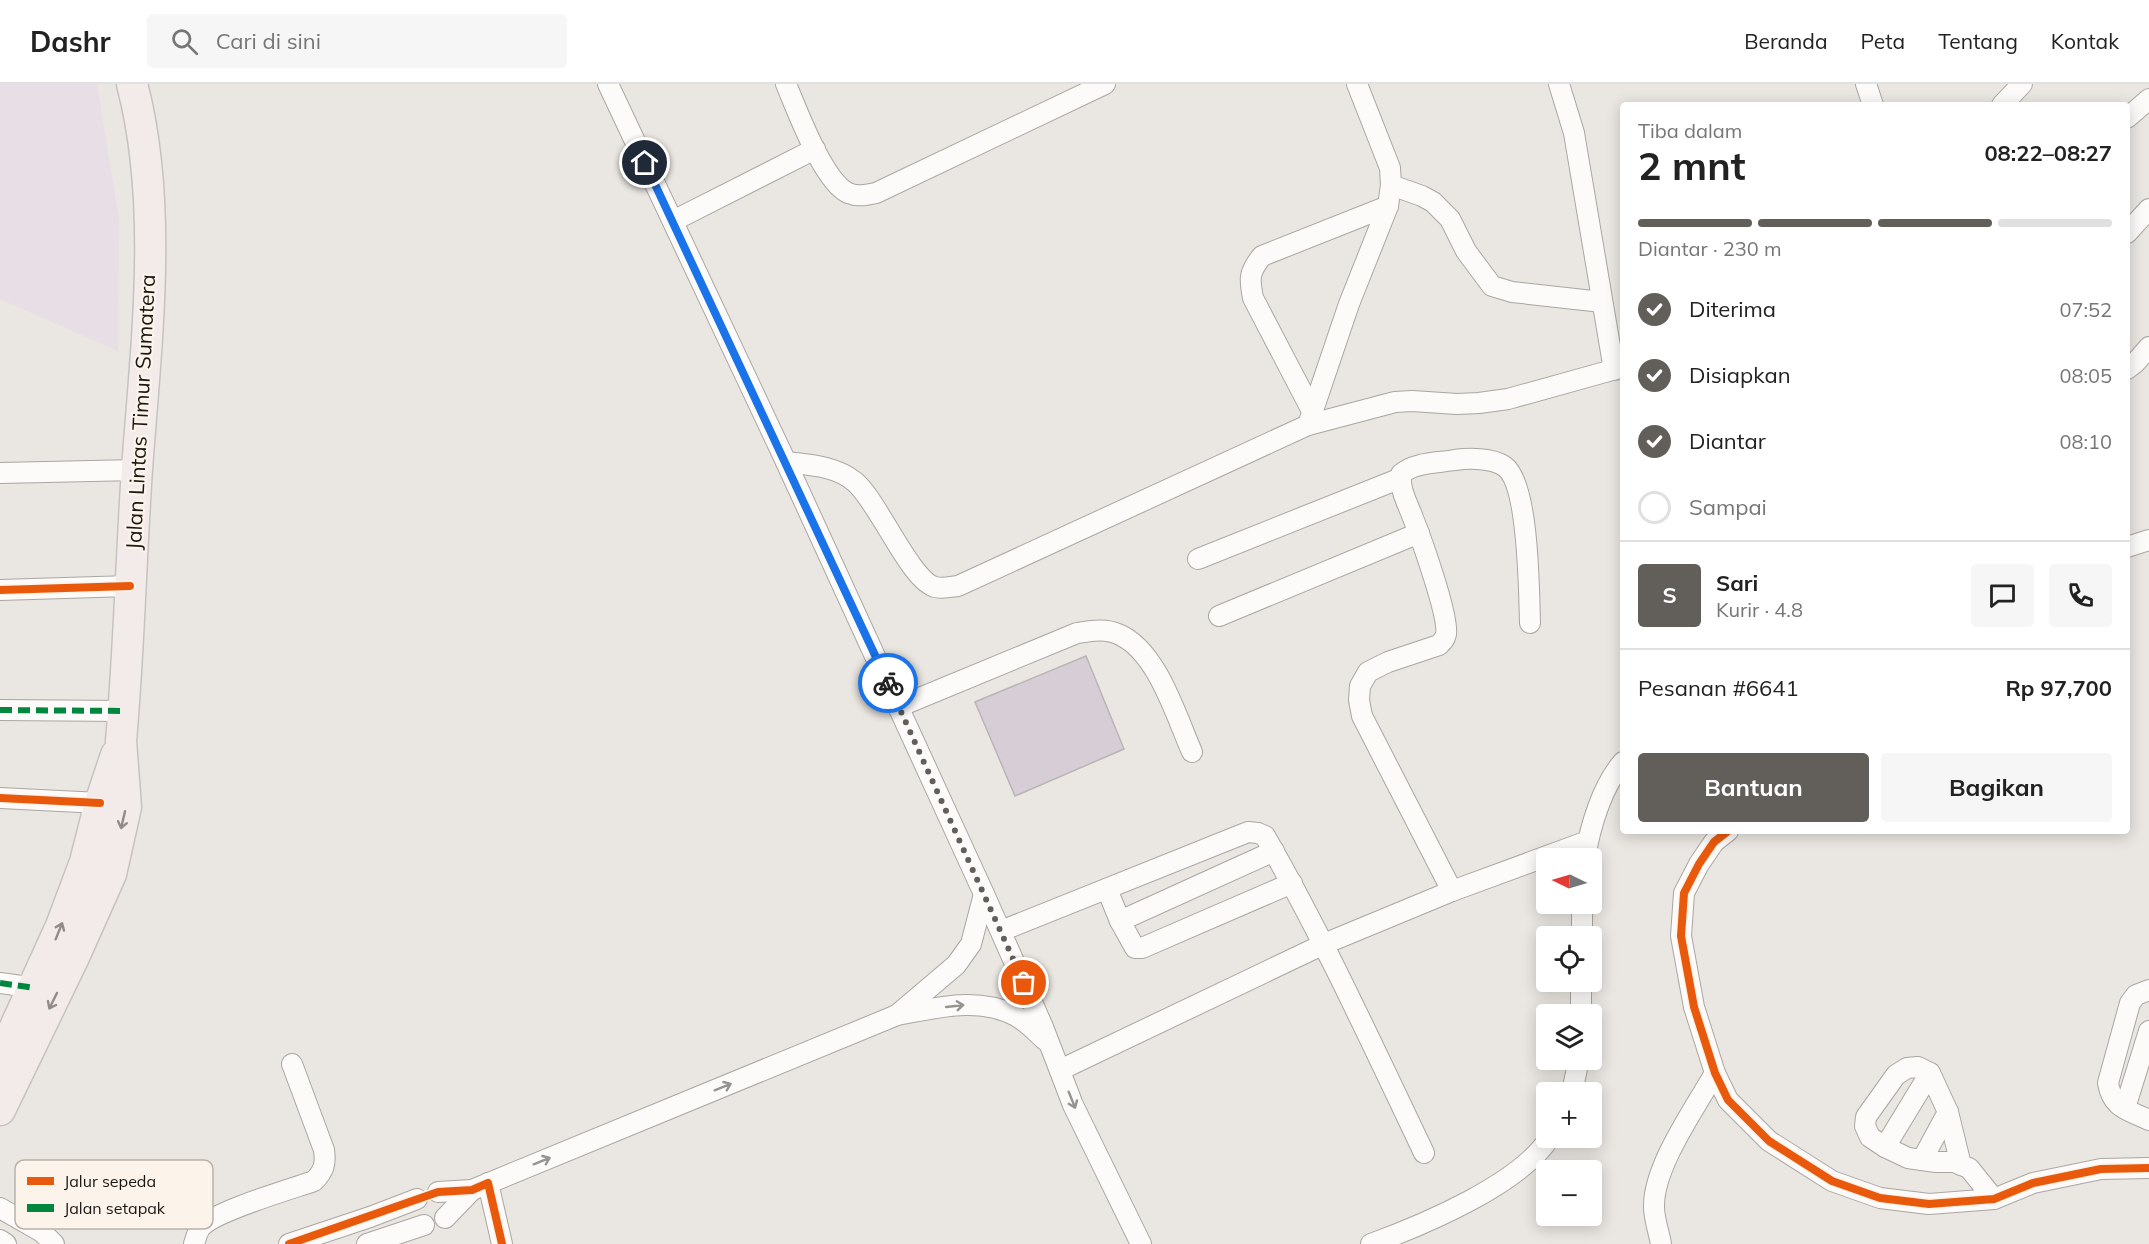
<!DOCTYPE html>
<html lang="id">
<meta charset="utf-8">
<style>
body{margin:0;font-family:Mulish,sans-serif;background:#f6f6f6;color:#222;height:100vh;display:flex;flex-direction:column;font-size:22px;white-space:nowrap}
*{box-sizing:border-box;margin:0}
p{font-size:20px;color:#767676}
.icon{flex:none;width:33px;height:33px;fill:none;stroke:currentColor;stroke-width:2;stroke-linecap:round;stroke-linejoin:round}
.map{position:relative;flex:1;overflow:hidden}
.sheet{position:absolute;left:1620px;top:18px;width:510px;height:732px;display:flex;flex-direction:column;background:#fff;border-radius:6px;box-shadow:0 3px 15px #0003}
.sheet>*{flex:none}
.needle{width:39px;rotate:275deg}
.fabs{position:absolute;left:1536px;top:764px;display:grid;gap:12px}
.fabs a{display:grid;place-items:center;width:66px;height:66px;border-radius:6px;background:#fff;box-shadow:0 3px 15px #0003;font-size:30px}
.pin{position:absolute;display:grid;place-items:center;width:51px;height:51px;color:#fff;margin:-26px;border:3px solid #fff;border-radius:50%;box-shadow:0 2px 6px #0007}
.courier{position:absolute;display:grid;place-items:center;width:60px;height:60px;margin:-30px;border:4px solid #1a73e8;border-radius:50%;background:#fff;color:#222;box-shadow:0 2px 8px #0007}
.headline em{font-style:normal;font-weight:700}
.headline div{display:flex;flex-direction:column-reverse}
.headline{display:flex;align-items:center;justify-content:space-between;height:102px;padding:0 18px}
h1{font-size:39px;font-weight:700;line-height:45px}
.bar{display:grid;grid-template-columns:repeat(4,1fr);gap:9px 6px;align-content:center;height:72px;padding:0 18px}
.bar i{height:8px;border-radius:4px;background:#e0e0e0}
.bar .active{background:#625f5b}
.bar p{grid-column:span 4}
.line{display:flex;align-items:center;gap:15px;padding:0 18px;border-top:2px solid #e0e0e0}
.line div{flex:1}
.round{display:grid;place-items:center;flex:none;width:63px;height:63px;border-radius:6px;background:#f6f6f6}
ol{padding:0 18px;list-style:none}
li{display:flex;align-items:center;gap:18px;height:66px}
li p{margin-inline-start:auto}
li .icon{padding:6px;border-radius:50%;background:#625f5b;color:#fff;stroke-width:4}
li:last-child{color:#767676}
li i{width:33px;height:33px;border:3px solid #e0e0e0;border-radius:50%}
.primary-button{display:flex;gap:12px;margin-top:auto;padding:12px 18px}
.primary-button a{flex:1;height:69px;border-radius:6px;background:#625f5b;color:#fff;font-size:24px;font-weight:700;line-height:69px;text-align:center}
.primary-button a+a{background:#f6f6f6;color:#222}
header{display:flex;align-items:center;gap:36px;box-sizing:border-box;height:84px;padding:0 30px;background:#fff;border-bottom:2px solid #e0e0e0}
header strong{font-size:28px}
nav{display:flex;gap:33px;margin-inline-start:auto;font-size:21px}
.search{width:420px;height:54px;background:#f6f6f6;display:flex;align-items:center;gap:15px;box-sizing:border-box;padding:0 21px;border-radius:6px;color:#767676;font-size:22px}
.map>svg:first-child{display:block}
</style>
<header>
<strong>Dashr</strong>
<div class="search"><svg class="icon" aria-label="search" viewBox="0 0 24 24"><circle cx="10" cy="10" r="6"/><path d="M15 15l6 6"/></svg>Cari di sini</div>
<nav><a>Beranda</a><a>Peta</a><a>Tentang</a><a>Kontak</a></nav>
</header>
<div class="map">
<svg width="2149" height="1160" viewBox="0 0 2149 1160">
<rect width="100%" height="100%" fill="#eae6e1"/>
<!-- industrial -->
<path fill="#e8dee6" d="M 0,0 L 97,0 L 119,135 L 118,267 L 0,215 Z"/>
<!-- building -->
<path fill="#d7cdd7" stroke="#b8b5b4" stroke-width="1.5" d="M 1086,572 L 1124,665 L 1015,712 L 975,618 Z"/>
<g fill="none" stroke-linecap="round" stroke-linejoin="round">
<!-- minor casing -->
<g stroke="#aaa6a2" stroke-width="22">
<g id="minor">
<path d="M 608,0 L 786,378 L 984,810 L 1043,943 L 1073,1021 L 1141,1160"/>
<path d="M 786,0 C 797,26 823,97 848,109 C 858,113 866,111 876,109 L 1105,0"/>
<path d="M 1559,0 L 1574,49 L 1614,286"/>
<path d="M 1866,0 L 1873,21"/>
<path d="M 2002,21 L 2022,0"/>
<path d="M 2127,34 L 2149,15"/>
<path d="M 1391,101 L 1422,112 L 1433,118 L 1450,135 L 1466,167 L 1492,202 L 1512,208 L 1602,218"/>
<path d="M 673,137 L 815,65"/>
<path d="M 2127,149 L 2149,125"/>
<path d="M 2127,285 L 2135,279 L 2149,263"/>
<path d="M 1312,327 L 1253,214 C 1249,194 1249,188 1262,172 L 1388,122"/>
<path d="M 1308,341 L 1349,220 L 1388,122 L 1391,101 L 1390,84 L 1357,0"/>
<path d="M 786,378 C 810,381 836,382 855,398 C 878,417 910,496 935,503 C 942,505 950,503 958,502 L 1308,341 L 1395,318 L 1412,317 L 1457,320 L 1479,319 L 1508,315 L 1623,283"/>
<path d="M 0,389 L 137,386"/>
<path d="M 2127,463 L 2149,456"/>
<path d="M 1198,475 L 1401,394"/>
<path d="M 0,506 L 130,502"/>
<path d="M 1219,532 L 1419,449"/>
<path d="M 898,623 L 1077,549 C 1090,547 1105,544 1118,550 C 1157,566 1176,632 1192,668"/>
<path d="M 0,626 L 124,627"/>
<path d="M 0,714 L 100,719"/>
<path d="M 1728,747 L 1714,758 L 1699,780 L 1684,809 L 1681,852 L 1694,923 L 1715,989 L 1728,1016 L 1769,1057 L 1832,1097 L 1880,1114 L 1929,1120 L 1994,1115 L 2033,1099 L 2101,1085 L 2149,1084"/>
<path d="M 1585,774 C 1590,743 1602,702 1623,678"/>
<path d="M 1107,805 L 1120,837 L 1135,864 L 1142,864 L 1292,799"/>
<path d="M 1452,807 L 1362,632 L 1359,616 L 1360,602 L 1368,588 L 1388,578 L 1439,561 C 1443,557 1445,555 1446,550 C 1449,532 1421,454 1413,434 C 1408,420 1399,405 1401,390 C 1415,378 1438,379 1455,376 C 1469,374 1492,374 1504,382 C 1529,398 1529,509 1530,539"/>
<path d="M 1120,837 L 1274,767"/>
<path d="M 1001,847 L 1248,748 L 1258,749 L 1265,752 C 1324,855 1373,962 1424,1069"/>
<path d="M 1582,852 L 1582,819"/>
<path d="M 0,899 L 35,904"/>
<path d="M 2149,906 L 2136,911 L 2130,919 L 2108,999 C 2112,1024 2128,1026 2149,1036"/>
<path d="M 1581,930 L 1581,897"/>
<path d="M 897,931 L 956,881 L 971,860 L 984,810"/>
<path d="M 1060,986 L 1324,860 L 1452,807 L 1588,757"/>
<path d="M 1572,1008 L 1579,975"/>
<path d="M 2125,1024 L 2149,947"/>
<path d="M 1885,1063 L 1930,989"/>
<path d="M 1922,1076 L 1948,1028"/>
<path d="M 1961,1081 L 1948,1028 L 1930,989 L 1918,983 L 1907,984 L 1896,991 L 1866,1033 L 1865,1042 L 1870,1053 L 1885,1063 L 1908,1074 L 1936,1078 L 1955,1078 L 1961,1081 L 1969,1084 L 1994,1115"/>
<path d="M 488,1099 L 502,1160"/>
<path d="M 438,1108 L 472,1106 L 897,931 C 937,924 978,912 1016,932 C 1027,938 1036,948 1045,956"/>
<path d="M 0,1124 L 42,1148 L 54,1160"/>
<path d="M 445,1134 L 472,1106"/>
<path d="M 0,1156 L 6,1160"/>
<path d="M 194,1160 C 196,1154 197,1148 201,1143 C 215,1127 291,1105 314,1097 C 324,1087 326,1080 324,1066 L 292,980"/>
<path d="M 289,1160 L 370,1133 L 417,1115"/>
<path d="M 367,1160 L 424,1141"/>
<path d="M 1371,1160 C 1423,1141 1521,1100 1550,1053"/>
<path d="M 1661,1160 C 1659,1148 1654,1135 1654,1123 C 1653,1083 1695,1024 1715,989"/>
</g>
</g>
<!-- highway casing -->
<g stroke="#c5c3c1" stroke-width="33">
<g id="highway">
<path d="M 0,976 L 61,842 L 85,778 L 100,719 L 116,671"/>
<path d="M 0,1026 L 74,873 L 111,790 L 126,723 L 121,657 C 129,566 131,475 137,385 C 146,261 164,121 132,0"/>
</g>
</g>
<!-- minor -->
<use href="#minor" stroke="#fcfbfa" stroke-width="20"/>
<!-- highway -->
<use href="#highway" stroke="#f3ebe9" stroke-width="30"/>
<!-- quiet -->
<g stroke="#00873e" stroke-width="6" stroke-dasharray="12 6" stroke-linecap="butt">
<path d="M 0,626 L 124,627"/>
<path d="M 0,899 L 35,904"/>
</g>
<!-- cycleway casing -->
<g stroke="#fcf3ea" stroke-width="11">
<g id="cycleway">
<path d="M 0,506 L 130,502"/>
<path d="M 0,714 L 100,719"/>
<path d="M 1728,747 L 1714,758 L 1699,780 L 1684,809 L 1681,852 L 1694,923 L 1715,989 L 1728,1016 L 1769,1057 L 1832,1097 L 1880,1114 L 1929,1120 L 1994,1115 L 2033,1099 L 2101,1085 L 2149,1084"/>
<path d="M 289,1160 L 438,1108 L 472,1106 L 488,1099 L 502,1160"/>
</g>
</g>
<!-- cycleway -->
<use href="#cycleway" stroke="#e8590c" stroke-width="8"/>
</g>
<!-- one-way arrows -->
<defs><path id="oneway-shaft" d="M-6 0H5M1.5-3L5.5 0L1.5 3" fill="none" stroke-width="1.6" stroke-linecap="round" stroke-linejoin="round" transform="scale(1.5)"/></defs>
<g stroke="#918c89">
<use href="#oneway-shaft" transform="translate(123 736) rotate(103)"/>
<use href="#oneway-shaft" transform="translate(59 847) rotate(-68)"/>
<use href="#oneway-shaft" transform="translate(53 917) rotate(116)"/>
</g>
<g stroke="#969492">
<use href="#oneway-shaft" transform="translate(955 922) rotate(-6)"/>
<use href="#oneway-shaft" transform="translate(723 1003) rotate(-22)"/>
<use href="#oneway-shaft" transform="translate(1072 1016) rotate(68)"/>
<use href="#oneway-shaft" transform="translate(542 1077) rotate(-22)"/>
</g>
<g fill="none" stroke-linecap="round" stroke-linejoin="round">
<!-- done -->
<path stroke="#625f5b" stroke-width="6" stroke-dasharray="0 10.8" d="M 888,599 L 1024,899"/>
<!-- route -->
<path stroke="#1a73e8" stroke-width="8" d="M 645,79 L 888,599"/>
</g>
<g text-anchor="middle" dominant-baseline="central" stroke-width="4.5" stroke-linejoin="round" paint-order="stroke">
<!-- street labels -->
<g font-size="21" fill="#191713" stroke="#fcf3ea">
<text transform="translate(140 328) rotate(-87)">Jalan Lintas Timur Sumatera</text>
</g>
</g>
<!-- legend -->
<rect x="15" y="1076" width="198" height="69" rx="9" fill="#fcf3ea" stroke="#b8b1aa" stroke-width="1.5"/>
<rect x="27" y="1093" width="27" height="8" fill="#e8590c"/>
<rect x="27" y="1120" width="27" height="8" fill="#00873e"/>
<g font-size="16" fill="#191713">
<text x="64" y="1103">Jalur sepeda</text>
<text x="64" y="1130">Jalan setapak</text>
</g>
</svg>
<div class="fabs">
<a><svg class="needle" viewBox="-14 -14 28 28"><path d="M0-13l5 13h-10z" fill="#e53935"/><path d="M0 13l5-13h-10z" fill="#767676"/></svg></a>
<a><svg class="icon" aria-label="locate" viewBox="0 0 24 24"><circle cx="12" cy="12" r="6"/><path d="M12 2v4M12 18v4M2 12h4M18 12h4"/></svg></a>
<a><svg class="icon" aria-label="layers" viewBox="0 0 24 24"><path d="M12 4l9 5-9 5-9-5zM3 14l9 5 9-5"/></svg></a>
<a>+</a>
<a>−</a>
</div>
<div class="pin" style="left:1024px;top:899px;background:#ea580c"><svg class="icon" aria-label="bag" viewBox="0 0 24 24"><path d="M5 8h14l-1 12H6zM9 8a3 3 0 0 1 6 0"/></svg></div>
<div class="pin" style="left:645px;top:79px;background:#1f2937"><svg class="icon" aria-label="home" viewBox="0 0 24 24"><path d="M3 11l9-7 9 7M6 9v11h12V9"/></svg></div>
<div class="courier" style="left:888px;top:599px"><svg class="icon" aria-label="bike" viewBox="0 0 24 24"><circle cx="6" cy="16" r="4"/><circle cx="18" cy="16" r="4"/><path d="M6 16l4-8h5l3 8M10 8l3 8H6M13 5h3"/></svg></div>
<section class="sheet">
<div class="headline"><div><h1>2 mnt</h1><p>Tiba dalam</p></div><em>08:22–08:27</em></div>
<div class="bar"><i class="active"></i><i class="active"></i><i class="active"></i><i></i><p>Diantar · 230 m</p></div>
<ol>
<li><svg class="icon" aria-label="check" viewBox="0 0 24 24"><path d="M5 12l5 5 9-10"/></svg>Diterima<p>07:52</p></li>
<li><svg class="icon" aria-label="check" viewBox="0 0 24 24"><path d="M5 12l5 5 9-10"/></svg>Disiapkan<p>08:05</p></li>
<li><svg class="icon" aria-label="check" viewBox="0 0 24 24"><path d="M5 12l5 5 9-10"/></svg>Diantar<p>08:10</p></li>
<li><i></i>Sampai</li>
</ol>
<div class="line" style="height:108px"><b class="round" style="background:#625f5b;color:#fff">S</b><div><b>Sari</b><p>Kurir · 4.8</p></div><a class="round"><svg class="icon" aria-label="chat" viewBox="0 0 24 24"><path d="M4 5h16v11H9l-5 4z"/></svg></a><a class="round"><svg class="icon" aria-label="phone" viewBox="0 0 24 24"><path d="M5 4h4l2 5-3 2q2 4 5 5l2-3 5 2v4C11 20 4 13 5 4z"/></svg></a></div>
<div class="line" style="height:78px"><div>Pesanan #6641</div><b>Rp 97,700</b></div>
<div class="primary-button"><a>Bantuan</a><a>Bagikan</a></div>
</section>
</div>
